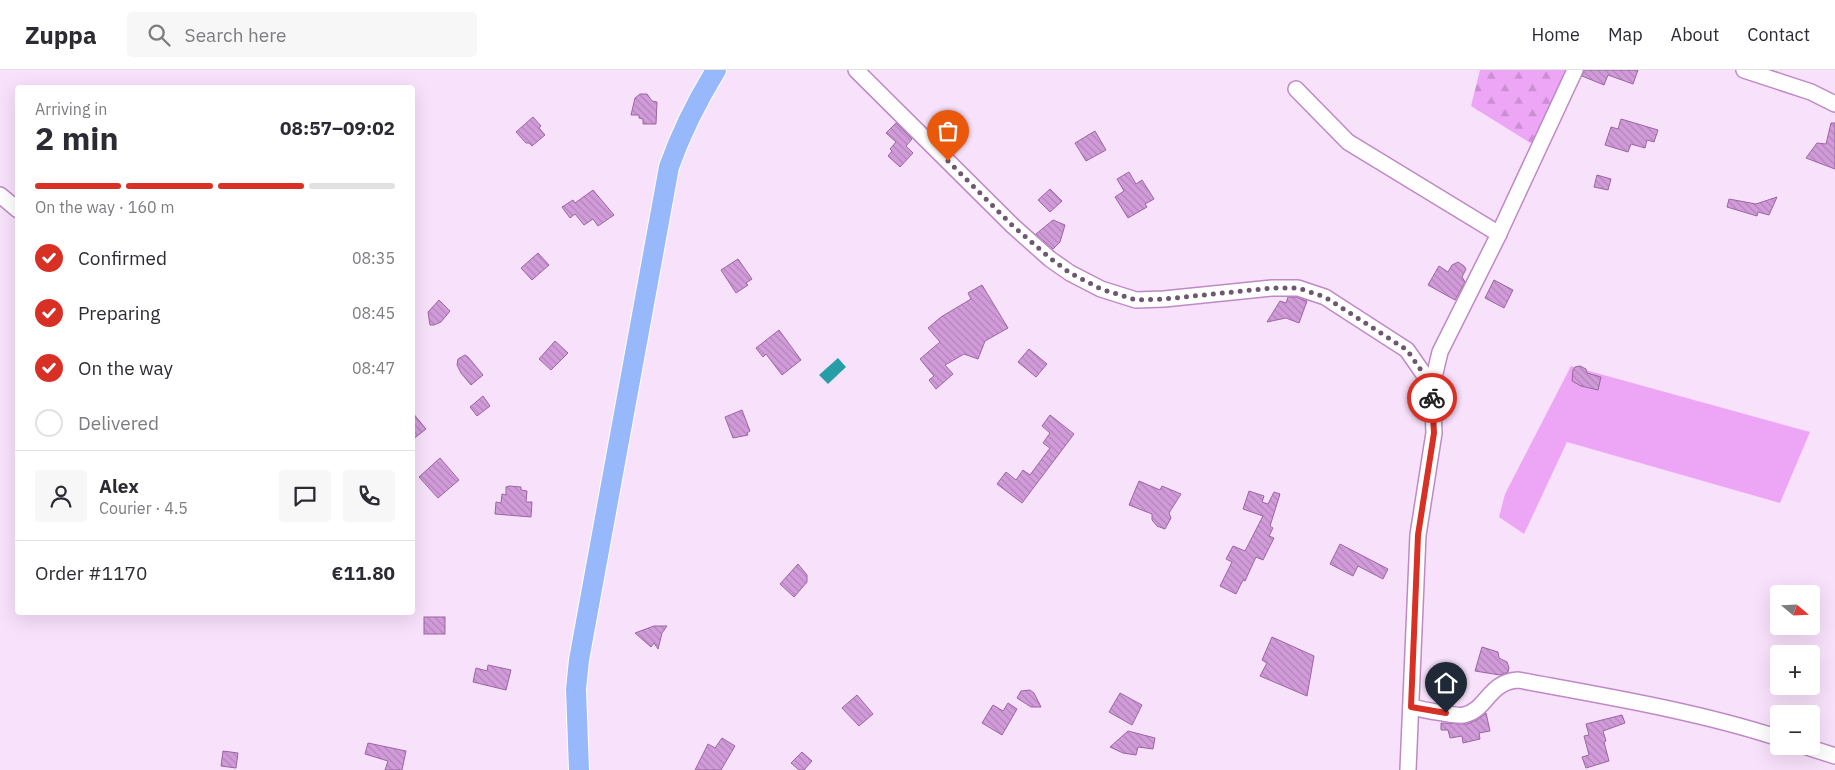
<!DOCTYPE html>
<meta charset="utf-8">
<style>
body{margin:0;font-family:"IBM Plex Sans",sans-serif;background:#f7f7f7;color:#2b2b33;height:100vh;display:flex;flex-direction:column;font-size:19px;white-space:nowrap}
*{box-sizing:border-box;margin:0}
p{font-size:16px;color:#7c7c81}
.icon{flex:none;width:28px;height:28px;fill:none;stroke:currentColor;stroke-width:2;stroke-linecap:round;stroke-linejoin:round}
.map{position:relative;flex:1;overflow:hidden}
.sheet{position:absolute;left:15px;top:15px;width:400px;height:530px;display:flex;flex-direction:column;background:#fff;border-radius:5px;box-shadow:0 5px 20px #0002}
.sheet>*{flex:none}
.needle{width:32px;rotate:109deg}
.buttons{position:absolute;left:1770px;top:515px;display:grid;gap:10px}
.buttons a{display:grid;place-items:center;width:50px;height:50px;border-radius:5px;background:#fff;box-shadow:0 5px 20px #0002;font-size:25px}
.pin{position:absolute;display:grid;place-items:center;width:42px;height:42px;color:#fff;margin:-51px -21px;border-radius:50% 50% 50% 0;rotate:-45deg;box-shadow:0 0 5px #0007}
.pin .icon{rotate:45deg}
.courier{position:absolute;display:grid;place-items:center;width:50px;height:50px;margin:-25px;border:4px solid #d93025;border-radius:50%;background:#fff;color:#222;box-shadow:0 1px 6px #0007}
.summary em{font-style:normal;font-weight:700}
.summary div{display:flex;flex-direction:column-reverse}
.summary{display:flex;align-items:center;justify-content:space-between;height:85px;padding:0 20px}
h1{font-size:32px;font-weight:700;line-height:38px}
.bar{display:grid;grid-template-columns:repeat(4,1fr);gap:8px 5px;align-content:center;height:60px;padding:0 20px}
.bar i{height:6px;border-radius:4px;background:#e1e1e2}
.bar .current{background:#d93025}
.bar p{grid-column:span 4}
.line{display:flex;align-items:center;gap:12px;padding:0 20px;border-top:1px solid #e1e1e2}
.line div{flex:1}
.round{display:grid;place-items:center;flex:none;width:52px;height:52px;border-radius:5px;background:#f7f7f7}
ol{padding:0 20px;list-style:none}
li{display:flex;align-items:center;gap:15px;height:55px}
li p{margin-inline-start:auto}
li .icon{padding:5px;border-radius:50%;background:#d93025;color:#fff;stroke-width:4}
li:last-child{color:#7c7c81}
li i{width:28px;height:28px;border:2px solid #e1e1e2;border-radius:50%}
header{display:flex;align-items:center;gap:30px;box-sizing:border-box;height:70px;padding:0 25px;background:#fff;border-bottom:1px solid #e1e1e2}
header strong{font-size:24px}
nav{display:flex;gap:28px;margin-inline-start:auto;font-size:18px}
.search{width:350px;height:45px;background:#f7f7f7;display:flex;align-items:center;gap:12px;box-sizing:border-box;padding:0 18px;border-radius:5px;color:#7c7c81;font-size:19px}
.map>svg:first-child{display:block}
</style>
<header>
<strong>Zuppa</strong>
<div class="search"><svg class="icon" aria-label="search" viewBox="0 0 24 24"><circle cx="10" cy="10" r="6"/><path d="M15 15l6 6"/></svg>Search here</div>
<nav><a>Home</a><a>Map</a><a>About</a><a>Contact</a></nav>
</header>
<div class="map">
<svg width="1835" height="700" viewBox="0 0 1835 700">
<defs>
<pattern id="forest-firs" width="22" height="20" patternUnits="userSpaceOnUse" patternTransform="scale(1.25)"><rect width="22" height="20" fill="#eda6f6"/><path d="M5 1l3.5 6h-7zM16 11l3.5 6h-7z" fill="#cb8ed3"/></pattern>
<pattern id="building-back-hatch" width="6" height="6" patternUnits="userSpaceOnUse" patternTransform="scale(1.25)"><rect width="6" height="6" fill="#d19bd9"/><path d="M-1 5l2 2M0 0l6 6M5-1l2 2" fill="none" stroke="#b384ba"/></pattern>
</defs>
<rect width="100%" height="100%" fill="#f8e1fb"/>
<!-- green -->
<path fill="#eda6f6" d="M 1571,296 L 1810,362 L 1780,433 L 1567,372 L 1524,464 L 1499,447 L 1505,424 Z"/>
<!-- forest -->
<path fill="url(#forest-firs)" d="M 1480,0 L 1570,0 L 1532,74 L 1471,36 Z"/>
<!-- water -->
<path fill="#259ea7" d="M 838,288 L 846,297 L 828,314 L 819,305 Z"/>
<!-- building -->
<g fill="url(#building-back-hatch)" stroke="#9a66a1">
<path d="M 1584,0 L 1638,0 L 1633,14 L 1608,5 L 1604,15 L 1582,6 Z"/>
<path d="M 640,24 L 647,24 L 652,31 L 657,32 L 656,54 L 643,54 L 643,49 L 639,48 L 639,45 L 631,45 L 635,28 Z"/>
<path d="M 533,47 L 541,56 L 539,58 L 545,65 L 532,76 L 529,73 L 526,73 L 516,62 Z"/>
<path d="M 1621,49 L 1658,60 L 1654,72 L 1647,70 L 1645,78 L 1631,74 L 1628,82 L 1605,75 L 1611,57 L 1618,59 Z"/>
<path d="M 896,53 L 912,69 L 906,76 L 913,83 L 900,97 L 888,86 L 892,81 L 890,79 L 896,72 L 886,63 Z"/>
<path d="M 1831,53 L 1835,53 L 1835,99 L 1806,88 L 1817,73 L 1826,74 Z"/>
<path d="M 1095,61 L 1106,80 L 1086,91 L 1075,73 Z"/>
<path d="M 1129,102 L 1136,114 L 1142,110 L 1154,129 L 1145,134 L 1147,137 L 1128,148 L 1115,127 L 1124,121 L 1117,109 Z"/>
<path d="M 1597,105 L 1611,109 L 1608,120 L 1594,117 Z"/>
<path d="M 1050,119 L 1062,131 L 1050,142 L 1038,130 Z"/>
<path d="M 593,120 L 614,145 L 598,156 L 593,149 L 584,155 L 575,144 L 570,148 L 562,137 L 573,130 L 575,133 Z"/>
<path d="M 1777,127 L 1769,145 L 1758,142 L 1757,146 L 1727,137 L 1729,129 L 1756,134 Z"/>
<path d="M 1053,150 L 1065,155 L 1060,172 L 1053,179 L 1036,164 Z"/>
<path d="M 538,183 L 549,195 L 532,210 L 521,198 Z"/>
<path d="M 738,189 L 752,209 L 746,213 L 748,215 L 736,223 L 721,200 Z"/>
<path d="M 1458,192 L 1464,196 L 1466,199 L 1462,207 L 1465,212 L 1455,230 L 1428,215 L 1439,196 L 1448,202 L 1452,195 Z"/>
<path d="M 1494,210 L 1513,220 L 1504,238 L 1485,228 Z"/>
<path d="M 982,215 L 1008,258 L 985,271 L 978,289 L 964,284 L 945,295 L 953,304 L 936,319 L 929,310 L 934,306 L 920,289 L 940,272 L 928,258 L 941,247 L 971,229 L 968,223 Z"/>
<path d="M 1288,227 L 1296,227 L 1307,231 L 1299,253 L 1286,248 L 1267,252 L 1280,231 L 1286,233 Z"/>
<path d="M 439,230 L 450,241 L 441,252 L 434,255 L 430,255 L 428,242 Z"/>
<path d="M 779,260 L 801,290 L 782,305 L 766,284 L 763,287 L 756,278 Z"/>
<path d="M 555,271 L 568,283 L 551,300 L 539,289 Z"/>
<path d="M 1029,279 L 1047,294 L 1036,307 L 1018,292 Z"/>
<path d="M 465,285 L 468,287 L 483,305 L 471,315 L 461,303 L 457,295 L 458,289 Z"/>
<path d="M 1580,296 L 1586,299 L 1587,303 L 1601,307 L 1598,320 L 1581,316 L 1572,311 L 1573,300 L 1575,297 Z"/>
<path d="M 483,326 L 490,336 L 477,346 L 470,337 Z"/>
<path d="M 742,340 L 750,361 L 747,363 L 748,365 L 733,368 L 725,347 Z"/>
<path d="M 412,342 L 426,359 L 412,370 Z"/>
<path d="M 1050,345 L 1074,364 L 1022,433 L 997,414 L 1006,402 L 1016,410 L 1023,400 L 1030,405 L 1050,378 L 1043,373 L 1050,363 L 1042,356 Z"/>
<path d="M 440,388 L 459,410 L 438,428 L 419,407 Z"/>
<path d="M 1139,411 L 1160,420 L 1162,416 L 1181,424 L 1169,443 L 1171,448 L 1165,459 L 1157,456 L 1152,450 L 1152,444 L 1129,435 Z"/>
<path d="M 509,416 L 521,417 L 521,420 L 527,421 L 526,432 L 532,432 L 531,447 L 495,444 L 496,432 L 501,433 L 502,424 L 506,425 L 506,417 Z"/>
<path d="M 1249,421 L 1264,426 L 1262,432 L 1268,434 L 1274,422 L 1280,424 L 1270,456 L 1273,458 L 1269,466 L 1274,468 L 1263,490 L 1256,487 L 1245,511 L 1243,510 L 1236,524 L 1220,516 L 1232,492 L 1226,489 L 1233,476 L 1245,481 L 1263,446 L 1243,439 Z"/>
<path d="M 1340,474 L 1388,499 L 1383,509 L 1358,496 L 1353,506 L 1330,494 Z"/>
<path d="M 798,494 L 807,505 L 807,512 L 794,527 L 780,514 Z"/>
<rect x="424" y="547" width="21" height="17"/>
<path d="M 654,556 L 667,556 L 662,563 L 658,579 L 654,573 L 651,577 L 635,563 Z"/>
<path d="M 1272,567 L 1314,586 L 1307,626 L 1260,606 L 1267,593 L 1262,590 Z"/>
<path d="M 1482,577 L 1498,582 L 1499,588 L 1507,592 L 1509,598 L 1508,602 L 1500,605 L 1475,601 Z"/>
<path d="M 488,595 L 511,600 L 506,620 L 473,612 L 476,598 L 487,601 Z"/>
<path d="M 1030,620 L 1034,623 L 1041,637 L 1031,637 L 1017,628 L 1021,621 Z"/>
<path d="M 1120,623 L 1142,635 L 1132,655 L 1109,642 Z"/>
<path d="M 857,625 L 873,644 L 859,656 L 842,638 Z"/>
<path d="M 1008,633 L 1017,639 L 1002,665 L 982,653 L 993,635 L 1003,641 Z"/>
<path d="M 1486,643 L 1490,661 L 1479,663 L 1480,669 L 1463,673 L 1462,666 L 1450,668 L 1448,660 L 1441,660 L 1441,653 L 1467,654 L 1477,650 Z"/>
<path d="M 1622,645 L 1625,653 L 1603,661 L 1606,671 L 1604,672 L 1609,691 L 1586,698 L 1582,687 L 1589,685 L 1584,666 L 1589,665 L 1586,654 Z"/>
<path d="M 1128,661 L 1155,668 L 1153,679 L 1138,677 L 1136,685 L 1123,683 L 1110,677 Z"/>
<path d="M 722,668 L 735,676 L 721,700 L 695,700 L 708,674 L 715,678 Z"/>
<path d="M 368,673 L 406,681 L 402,700 L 385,700 L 388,691 L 365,684 Z"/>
<path d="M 223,681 L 238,683 L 236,698 L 221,696 Z"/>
<path d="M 802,682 L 812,691 L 804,700 L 799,700 L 791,693 Z"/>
</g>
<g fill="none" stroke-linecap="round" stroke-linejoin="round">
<!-- minor casing -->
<g stroke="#bf89c6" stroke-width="18">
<g id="minor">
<path d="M 856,0 L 1013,156 L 1050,189 L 1070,203 L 1101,219 L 1136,230 L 1164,229 L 1272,218 L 1298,218 L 1325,227 L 1407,280 L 1432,316"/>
<path d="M 1744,0 L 1811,22 L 1835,34"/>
<path d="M 1296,19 L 1348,72 L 1499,164"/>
<path d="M 0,125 L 18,140"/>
<path d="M 1411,637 C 1421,639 1456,647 1464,645 C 1487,640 1488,612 1518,610 C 1604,626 1696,641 1779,668"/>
<path d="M 1804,676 L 1835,686"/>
<path d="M 1408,700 L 1418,465 L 1434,363 L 1432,316 L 1440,282 L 1496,170 L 1575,0"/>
</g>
</g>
<!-- major casing -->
<g stroke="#fff" stroke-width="22">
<path id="major" d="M 579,700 L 576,619 L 579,590 L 669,97 C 681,63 697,31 716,0"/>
</g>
<!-- minor -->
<use href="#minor" stroke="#fff" stroke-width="15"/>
<!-- major -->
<use href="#major" stroke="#97b8fb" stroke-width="20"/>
</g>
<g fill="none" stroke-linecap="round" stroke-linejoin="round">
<!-- done -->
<path stroke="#6d5870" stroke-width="5" stroke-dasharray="0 9" d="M 948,91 L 1013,156 L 1050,188 L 1070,203 L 1101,219 L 1136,230 L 1164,229 L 1272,218 L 1298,218 L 1325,227 L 1407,280 L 1432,316 L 1432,328"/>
<!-- route -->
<path stroke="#d93025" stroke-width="6" d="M 1432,328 L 1434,363 L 1418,465 L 1411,637 L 1446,643"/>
</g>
</svg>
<div class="buttons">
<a><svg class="needle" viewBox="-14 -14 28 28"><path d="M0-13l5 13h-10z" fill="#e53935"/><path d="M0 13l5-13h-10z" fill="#7c7c81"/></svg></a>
<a>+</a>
<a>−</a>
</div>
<div class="pin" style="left:948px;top:91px;background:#ea580c"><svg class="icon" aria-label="bag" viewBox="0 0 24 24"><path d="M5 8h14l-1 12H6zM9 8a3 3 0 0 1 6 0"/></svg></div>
<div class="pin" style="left:1446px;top:643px;background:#1f2937"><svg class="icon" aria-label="home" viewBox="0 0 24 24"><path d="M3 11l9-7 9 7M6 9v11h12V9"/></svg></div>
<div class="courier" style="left:1432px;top:328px"><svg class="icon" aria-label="bike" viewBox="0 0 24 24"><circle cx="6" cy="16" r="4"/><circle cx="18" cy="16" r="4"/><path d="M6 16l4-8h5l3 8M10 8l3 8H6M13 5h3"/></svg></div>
<section class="sheet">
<div class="summary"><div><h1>2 min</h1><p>Arriving in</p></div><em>08:57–09:02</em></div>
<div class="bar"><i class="current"></i><i class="current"></i><i class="current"></i><i></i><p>On the way · 160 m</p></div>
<ol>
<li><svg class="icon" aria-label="check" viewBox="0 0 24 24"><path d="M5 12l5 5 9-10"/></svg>Confirmed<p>08:35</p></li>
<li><svg class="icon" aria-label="check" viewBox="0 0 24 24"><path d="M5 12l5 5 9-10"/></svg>Preparing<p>08:45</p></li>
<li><svg class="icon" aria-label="check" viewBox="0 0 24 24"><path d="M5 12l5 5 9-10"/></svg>On the way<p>08:47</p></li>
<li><i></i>Delivered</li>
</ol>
<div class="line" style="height:90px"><a class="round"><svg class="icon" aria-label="person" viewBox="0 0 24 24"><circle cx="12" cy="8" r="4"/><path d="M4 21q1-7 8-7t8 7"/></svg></a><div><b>Alex</b><p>Courier · 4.5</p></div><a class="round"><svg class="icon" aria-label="chat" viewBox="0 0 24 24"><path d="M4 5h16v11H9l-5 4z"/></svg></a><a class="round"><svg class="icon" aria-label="phone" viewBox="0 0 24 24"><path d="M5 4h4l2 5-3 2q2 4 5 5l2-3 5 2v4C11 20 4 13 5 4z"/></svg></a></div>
<div class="line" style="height:65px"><div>Order #1170</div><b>€11.80</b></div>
</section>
</div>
